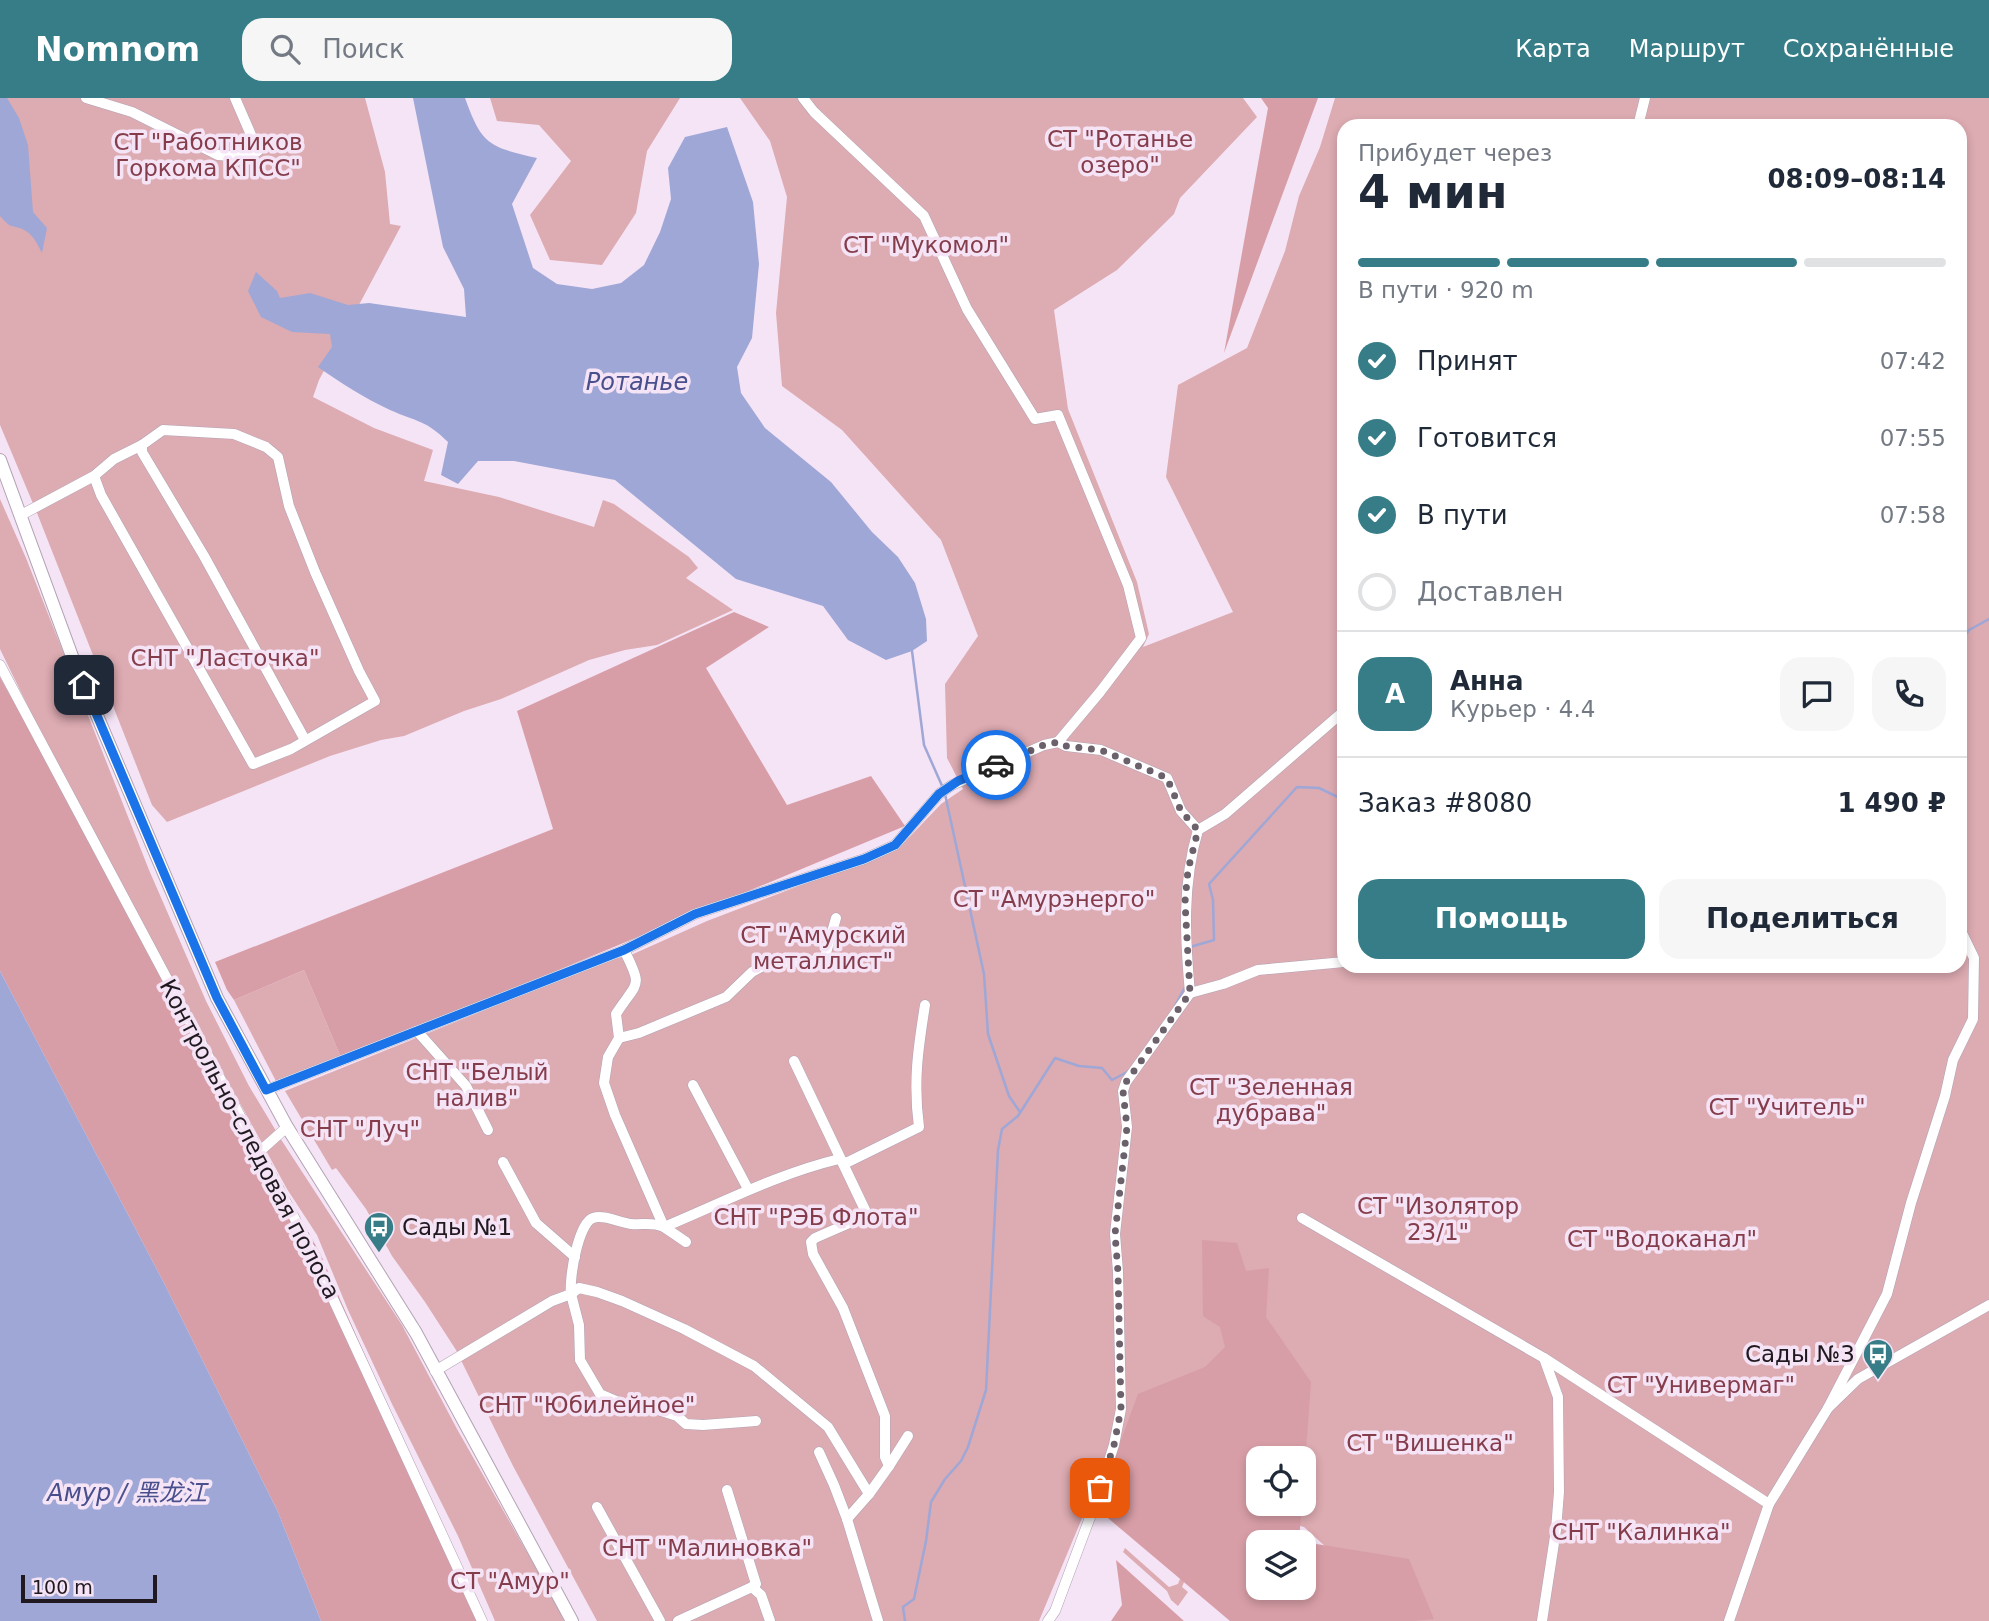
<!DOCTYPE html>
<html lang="ru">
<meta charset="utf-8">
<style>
body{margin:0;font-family:"DejaVu Sans","Noto Sans SC",sans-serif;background:#f6f6f7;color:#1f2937;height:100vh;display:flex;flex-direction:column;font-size:26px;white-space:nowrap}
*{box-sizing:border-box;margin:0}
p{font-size:23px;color:#747a83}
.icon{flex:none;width:38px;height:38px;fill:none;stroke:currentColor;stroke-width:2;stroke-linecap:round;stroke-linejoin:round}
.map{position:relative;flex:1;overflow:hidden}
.sheet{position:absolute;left:1337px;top:21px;width:630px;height:854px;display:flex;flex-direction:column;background:#fff;border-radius:21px;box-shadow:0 4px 10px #0003}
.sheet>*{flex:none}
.controls{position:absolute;left:1246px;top:1348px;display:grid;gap:14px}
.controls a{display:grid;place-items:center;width:70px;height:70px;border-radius:14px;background:#fff;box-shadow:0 4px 10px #0003;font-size:35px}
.scale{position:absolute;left:21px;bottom:18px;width:136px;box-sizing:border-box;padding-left:7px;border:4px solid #201a20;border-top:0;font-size:19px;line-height:24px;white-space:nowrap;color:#201a20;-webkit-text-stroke:5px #f5e4f6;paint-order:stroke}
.pin{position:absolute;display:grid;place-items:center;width:60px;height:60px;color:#fff;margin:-30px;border-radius:14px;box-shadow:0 4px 10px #0006}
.courier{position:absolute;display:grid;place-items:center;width:70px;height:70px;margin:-35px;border:5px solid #1a73e8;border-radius:50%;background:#fff;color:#222;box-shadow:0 2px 9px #0007}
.headline em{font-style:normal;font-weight:600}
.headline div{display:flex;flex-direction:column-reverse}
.headline{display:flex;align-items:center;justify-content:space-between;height:119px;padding:0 21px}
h1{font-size:46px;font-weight:600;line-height:52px}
.bar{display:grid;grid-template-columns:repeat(4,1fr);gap:10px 7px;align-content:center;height:84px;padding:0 21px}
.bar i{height:9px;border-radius:5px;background:#e0e1e3}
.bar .on{background:#367d87}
.bar p{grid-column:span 4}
.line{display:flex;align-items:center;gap:18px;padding:0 21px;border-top:2px solid #e0e1e3}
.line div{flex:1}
.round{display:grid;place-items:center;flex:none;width:74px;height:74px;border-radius:21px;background:#f6f6f7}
ol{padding:0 21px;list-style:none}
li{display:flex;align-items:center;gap:21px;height:77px}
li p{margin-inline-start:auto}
li .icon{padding:7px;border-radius:50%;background:#367d87;color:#fff;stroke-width:4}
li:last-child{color:#747a83}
li i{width:38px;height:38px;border:4px solid #e0e1e3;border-radius:50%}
.primary-button{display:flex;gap:14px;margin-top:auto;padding:14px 21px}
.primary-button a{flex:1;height:80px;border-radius:21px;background:#367d87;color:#fff;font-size:28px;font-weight:600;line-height:80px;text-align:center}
.primary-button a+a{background:#f6f6f7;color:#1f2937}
header{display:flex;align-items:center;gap:42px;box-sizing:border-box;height:98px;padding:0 35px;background:#367d87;color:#fff}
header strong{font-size:33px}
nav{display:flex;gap:38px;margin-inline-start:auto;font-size:24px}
.search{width:490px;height:63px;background:#f6f6f7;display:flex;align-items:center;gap:18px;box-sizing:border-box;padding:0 24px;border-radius:21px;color:#747a83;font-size:26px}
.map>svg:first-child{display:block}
</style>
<header>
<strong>Nomnom</strong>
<div class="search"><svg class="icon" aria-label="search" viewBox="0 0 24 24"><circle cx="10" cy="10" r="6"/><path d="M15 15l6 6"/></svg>Поиск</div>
<nav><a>Карта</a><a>Маршрут</a><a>Сохранённые</a></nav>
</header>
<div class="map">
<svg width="1989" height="1523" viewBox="0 0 1989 1523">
<rect width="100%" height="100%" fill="#f5e4f6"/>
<!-- green -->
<g fill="#ddabb2" fill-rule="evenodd">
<path d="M 0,0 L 365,0 L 385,74 L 390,126 L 401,128 L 319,282 L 313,299 L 374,330 L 433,352 L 424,383 L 499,399 L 594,429 L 603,402 L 614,406 L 689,459 L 698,470 L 686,480 L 733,512 L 657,547 L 625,552 L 589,562 L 501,601 L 464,613 L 404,638 L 381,642 L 330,658 L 167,724 L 152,707 L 37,415 L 0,327 Z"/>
<path d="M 490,0 L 680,0 L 647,53 L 636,115 L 602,167 L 550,162 L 530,117 L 571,63 L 539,27 L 497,23 Z"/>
<path d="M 740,0 L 1243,0 L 1257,19 L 1180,100 L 1174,116 L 1117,172 L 1054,212 L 1068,311 L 1137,484 L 1149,536 L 1143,549 L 1233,514 L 1166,379 L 1178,287 L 1247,250 L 1285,153 L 1299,98 L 1320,49 L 1335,0 L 1989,0 L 1989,1523 L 1407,1523 L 1304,1429 L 1097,1372 L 1088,1406 L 1039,1523 L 597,1523 L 513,1368 L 456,1252 L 425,1204 L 392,1158 L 366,1111 L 336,1070 L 332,1072 L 285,993 L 609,862 L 631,857 L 707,823 L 899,750 L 941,706 L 963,691 L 947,660 L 945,586 L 978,538 L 941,442 L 842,332 L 782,288 L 776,215 L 787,99 L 770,43 ZM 1344,28 L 1960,28 L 1960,868 L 1344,868 ZM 1258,1360 L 1304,1360 L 1304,1405 L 1258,1405 Z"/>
<path d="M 0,401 L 26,460 L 149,772 L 206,903 L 249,988 L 282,1043 L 402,1227 L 457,1331 L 550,1495 L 564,1523 L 495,1523 L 458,1438 L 392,1306 L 348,1212 L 317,1137 L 287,1091 L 73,701 L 0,551 Z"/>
<path d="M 304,872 L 342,962 L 278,987 L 234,902 Z"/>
<path d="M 1200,1431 L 1204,1435 L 1182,1489 L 1188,1494 L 1178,1508 L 1171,1502 L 1167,1493 L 1123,1454 L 1125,1450 L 1169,1489 L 1178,1486 Z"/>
</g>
<!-- forest -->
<g fill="#d89ea7">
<path d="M 1261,0 L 1318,0 L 1224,255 L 1268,10 Z"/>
<path d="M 734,514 L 769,529 L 706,570 L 787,707 L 871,678 L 905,728 L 342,962 L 304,872 L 234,902 L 227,892 L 215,864 L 553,731 L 517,613 Z"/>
<path d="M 0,579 L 321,1157 C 373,1280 433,1399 484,1523 L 321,1523 L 278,1414 L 164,1185 L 0,873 Z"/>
<path d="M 1202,1142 L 1237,1145 L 1246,1173 L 1269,1170 L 1266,1219 L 1311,1284 L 1304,1379 L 1304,1360 L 1258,1360 L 1258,1405 L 1302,1405 L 1299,1443 L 1303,1444 L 1258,1444 L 1258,1489 L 1304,1489 L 1304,1444 L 1409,1461 L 1434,1521 L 1413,1523 L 1230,1523 L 1096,1410 L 1138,1296 L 1205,1269 L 1225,1249 L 1220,1229 L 1203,1218 Z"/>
<path d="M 1116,1462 L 1184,1523 L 1111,1523 L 1122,1507 Z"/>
</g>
<!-- water -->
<g fill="#9fa7d6">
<path d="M 0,0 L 7,0 L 19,20 L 28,47 L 33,114 L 47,130 L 42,155 C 38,147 33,136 24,132 C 10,125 13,133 0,118 Z"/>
<path d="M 413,0 L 465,0 C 482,48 490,49 537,60 L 512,106 L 533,170 L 557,186 L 592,191 L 621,185 L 644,167 L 660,134 L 671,101 L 668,70 L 685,39 L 727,29 L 753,104 L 759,166 L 752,240 L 737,269 L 741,295 L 765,330 L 831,384 L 872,434 L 898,459 L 915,485 L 926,521 L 927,543 L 912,553 L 886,562 L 848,542 L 823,508 L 736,481 L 615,382 L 514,363 L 478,363 L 458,386 L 441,377 L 448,344 C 426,322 417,324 390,312 C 364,300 341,285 318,269 L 332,249 L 330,236 L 292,234 L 261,219 L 248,193 L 256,174 L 277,193 L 280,200 L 310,195 L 348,207 L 369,205 L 466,219 L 464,191 L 443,149 Z"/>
<path d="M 0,873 L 164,1185 L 278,1414 L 321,1523 L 0,1523 Z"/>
</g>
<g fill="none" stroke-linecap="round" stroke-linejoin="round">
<!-- stream -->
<g stroke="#9fa7d6" stroke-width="2.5">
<path d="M 1960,544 L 1969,532 L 1989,521"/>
<path d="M 912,553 L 924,647 L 943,690"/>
<path d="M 945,696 L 984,876 L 988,936 L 1009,998 L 1020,1014"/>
<path d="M 1190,849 L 1214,842 L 1213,802 L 1209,786 L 1297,689 L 1319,690 L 1344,702"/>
<path d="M 1175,908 L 1185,889"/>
<path d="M 905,1523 L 903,1509 L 914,1501 L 926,1443 L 931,1404 L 945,1381 L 961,1363 L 968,1349 L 986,1292 L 998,1052 L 1002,1031 L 1018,1018 L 1055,960 L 1079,968 L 1102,970 L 1112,982 L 1129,973"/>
</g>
<!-- minor casing -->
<g stroke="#b2a3b4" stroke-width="11">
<g id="minor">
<path d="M 86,0 L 132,14 L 218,57 L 242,59 L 258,53 L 235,0"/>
<path d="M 803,0 L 814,14 L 924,118 L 967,211 L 1035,321 L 1058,317 L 1128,487 L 1141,540 L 1100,594 L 1058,644"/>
<path d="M 1638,28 L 1645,0"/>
<path d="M 142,347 L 142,354 L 204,458 L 305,642"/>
<path d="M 21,417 L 94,378 L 114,361 L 142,347 L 163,332 L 234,336 L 266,349 L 278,359 L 289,408 L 315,474 L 359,573 L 375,603 L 291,651 L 253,666 L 101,397 L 94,378"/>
<path d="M 0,567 L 304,1138 L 482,1523"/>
<path d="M 624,852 C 644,891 637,883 616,916 L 619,940 L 608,959 L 604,985 L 615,1017 L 664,1129 L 686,1144"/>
<path d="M 1190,895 C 1185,840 1182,786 1198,732 L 1225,716 L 1344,613"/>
<path d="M 1190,895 L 1223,886 L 1258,872 L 1344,864"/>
<path d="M 417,933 L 466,988 L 488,1032"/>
<path d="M 619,940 L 639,935 L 726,899 L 752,874 L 766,866 L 824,862 L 836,820"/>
<path d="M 794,963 L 866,1114 L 854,1123 L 815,1140 L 811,1144 L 813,1156 L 843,1210 L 885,1318 L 885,1359 L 889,1368 L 869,1396"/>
<path d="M 693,987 L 748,1091"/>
<path d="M 266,992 L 624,852 L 695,816 L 864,761 L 895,747 L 939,696 L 952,687 L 1044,647 L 1058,644 L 1066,648 L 1101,652 L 1167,680 L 1181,713 L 1198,732"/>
<path d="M 259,1054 L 287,1029"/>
<path d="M 503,1064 L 536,1125 L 575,1159"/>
<path d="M 1302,1120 L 1544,1260 L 1769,1406"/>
<path d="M 435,1273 L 552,1203 L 571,1196 L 579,1227 L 580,1262 L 600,1296 L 628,1308 L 652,1310 L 677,1318 L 686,1326 L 703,1327 L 756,1323"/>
<path d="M 1828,1310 L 1887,1196 L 1911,1105 L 1945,998 L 1953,962 L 1973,921 L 1974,860 L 1960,831"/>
<path d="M 819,1354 L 834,1387 L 847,1421 L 878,1523"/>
<path d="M 889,1368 L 908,1338"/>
<path d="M 727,1392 L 756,1486 L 752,1489"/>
<path d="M 597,1409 L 660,1523"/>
<path d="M 847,1421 L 869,1396 L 828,1329 L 754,1268 L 684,1231 L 622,1203 L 597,1194 L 579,1190 L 571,1196 C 569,1181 578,1125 593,1120 C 604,1116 620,1125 631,1126 C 642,1127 653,1124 664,1129 C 722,1105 777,1076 839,1061 L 846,1065 L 919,1029 C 913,984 918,951 925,907"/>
<path d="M 678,1523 L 752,1489 L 761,1497 L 770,1523"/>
<path d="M 1048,1523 L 1055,1513 L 1092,1414 L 1114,1347 L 1121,1311 L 1118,1174 L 1115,1136 L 1127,1029 L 1123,993 L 1126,984 L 1190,895"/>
<path d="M 1542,1523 L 1556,1432 L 1559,1394 L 1558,1299 L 1544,1260"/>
<path d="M 1729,1523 L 1769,1406 L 1828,1310 L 1858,1281 L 1989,1207"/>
</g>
</g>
<!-- tertiary casing -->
<g stroke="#b2a3b4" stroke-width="14">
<path id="tertiary" d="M 0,362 L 73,561 L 217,900 L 287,1029 L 416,1235 L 572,1523"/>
</g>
<!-- minor -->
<use href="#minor" stroke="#fff" stroke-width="10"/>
<!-- tertiary -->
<use href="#tertiary" stroke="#fff" stroke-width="12"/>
</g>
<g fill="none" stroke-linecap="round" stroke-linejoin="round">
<!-- done -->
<path stroke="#6b616b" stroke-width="7" stroke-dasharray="0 12.6" d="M 996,667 L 1044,647 L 1058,644 L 1066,648 L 1101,652 L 1167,680 L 1181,713 L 1198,732 L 1188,772 L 1185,804 L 1190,895 L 1126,984 L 1123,993 L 1127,1029 L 1115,1136 L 1118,1174 L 1121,1311 L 1114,1347 L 1100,1390"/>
<!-- route -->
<path stroke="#1a73e8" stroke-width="9" d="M 84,587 L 217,900 L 266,992 L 624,852 L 695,816 L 864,761 L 895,747 L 939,696 L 958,683 L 996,667"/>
</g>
<!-- icons -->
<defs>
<g id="bus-pin" transform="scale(1.575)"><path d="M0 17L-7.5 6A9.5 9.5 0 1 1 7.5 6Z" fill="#367d87" stroke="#f5e4f6"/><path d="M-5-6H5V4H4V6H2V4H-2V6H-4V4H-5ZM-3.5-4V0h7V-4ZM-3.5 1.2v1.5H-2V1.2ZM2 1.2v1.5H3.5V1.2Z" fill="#fff"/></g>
</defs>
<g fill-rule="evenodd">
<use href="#bus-pin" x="379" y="1129"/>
<use href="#bus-pin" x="1878" y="1256"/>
</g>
<g text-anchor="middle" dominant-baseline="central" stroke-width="7" stroke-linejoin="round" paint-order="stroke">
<!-- park labels -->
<g font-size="23" fill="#853d4c" stroke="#f5e4f6">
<text x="1120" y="41">СТ "Ротанье<tspan x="1120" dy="26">озеро"</tspan></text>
<text x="208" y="44">СТ "Работников<tspan x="208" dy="26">Горкома КПСС"</tspan></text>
<text x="926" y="147">СТ "Мукомол"</text>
<text x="225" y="560">СНТ "Ласточка"</text>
<text x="1054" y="801">СТ "Амурэнерго"</text>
<text x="823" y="837">СТ "Амурский<tspan x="823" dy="26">металлист"</tspan></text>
<text x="477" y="974">СНТ "Белый<tspan x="477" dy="26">налив"</tspan></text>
<text x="1271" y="989">СТ "Зеленная<tspan x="1271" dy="26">дубрава"</tspan></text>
<text x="1787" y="1009">СТ "Учитель"</text>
<text x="360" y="1031">СНТ "Луч"</text>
<text x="1438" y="1108">СТ "Изолятор<tspan x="1438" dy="26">23/1"</tspan></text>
<text x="816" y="1119">СНТ "РЭБ Флота"</text>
<text x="1662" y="1141">СТ "Водоканал"</text>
<text x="1701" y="1287">СТ "Универмаг"</text>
<text x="587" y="1307">СНТ "Юбилейное"</text>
<text x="1430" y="1345">СТ "Вишенка"</text>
<text x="1641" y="1434">СНТ "Калинка"</text>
<text x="707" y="1450">СНТ "Малиновка"</text>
<text x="510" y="1483">СТ "Амур"</text>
</g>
<!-- street labels -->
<g font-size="23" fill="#201a20" stroke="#f5e4f6">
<text transform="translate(250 1041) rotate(62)">Контрольно-следовая полоса</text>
</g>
<!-- poi labels -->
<g font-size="23" fill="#201a20" stroke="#f5e4f6" text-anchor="start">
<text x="402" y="1129">Сады №1</text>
<text x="1855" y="1256" text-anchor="end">Сады №3</text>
</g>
<!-- water labels -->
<g font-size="24" font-style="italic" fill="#484f8c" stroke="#f5e4f6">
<text x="637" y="284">Ротанье</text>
<text x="127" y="1395">Амур / 黑龙江</text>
</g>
</g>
</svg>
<div class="controls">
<a><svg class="icon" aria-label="locate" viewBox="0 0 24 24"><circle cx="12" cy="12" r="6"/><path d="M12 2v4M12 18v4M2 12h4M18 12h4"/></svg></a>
<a><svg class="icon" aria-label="layers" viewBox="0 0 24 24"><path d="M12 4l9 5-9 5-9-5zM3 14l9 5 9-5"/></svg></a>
</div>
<div class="scale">100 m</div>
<div class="pin" style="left:1100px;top:1390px;background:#ea580c"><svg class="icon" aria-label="bag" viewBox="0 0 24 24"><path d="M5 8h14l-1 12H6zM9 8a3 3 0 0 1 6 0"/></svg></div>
<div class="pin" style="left:84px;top:587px;background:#1f2937"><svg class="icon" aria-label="home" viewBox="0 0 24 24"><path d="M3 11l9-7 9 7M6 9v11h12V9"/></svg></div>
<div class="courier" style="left:996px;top:667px"><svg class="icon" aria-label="car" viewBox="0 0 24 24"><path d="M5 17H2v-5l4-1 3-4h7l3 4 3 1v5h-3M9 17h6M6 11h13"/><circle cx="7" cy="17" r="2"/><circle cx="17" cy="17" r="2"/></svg></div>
<section class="sheet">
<div class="headline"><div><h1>4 мин</h1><p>Прибудет через</p></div><em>08:09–08:14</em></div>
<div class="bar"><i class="on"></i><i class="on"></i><i class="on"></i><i></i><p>В пути · 920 m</p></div>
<ol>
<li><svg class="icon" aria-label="check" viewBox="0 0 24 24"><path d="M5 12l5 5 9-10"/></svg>Принят<p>07:42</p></li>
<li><svg class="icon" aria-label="check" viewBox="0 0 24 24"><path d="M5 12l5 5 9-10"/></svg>Готовится<p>07:55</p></li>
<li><svg class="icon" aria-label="check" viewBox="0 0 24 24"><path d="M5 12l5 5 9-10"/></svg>В пути<p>07:58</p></li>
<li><i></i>Доставлен</li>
</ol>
<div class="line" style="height:126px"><b class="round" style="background:#367d87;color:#fff">А</b><div><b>Анна</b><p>Курьер · 4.4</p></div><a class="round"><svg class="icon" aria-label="chat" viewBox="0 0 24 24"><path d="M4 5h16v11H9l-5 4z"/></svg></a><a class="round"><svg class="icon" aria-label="phone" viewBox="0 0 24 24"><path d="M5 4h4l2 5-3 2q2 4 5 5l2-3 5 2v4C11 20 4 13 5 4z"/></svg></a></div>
<div class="line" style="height:91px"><div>Заказ #8080</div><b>1 490 ₽</b></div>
<div class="primary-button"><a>Помощь</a><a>Поделиться</a></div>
</section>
</div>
